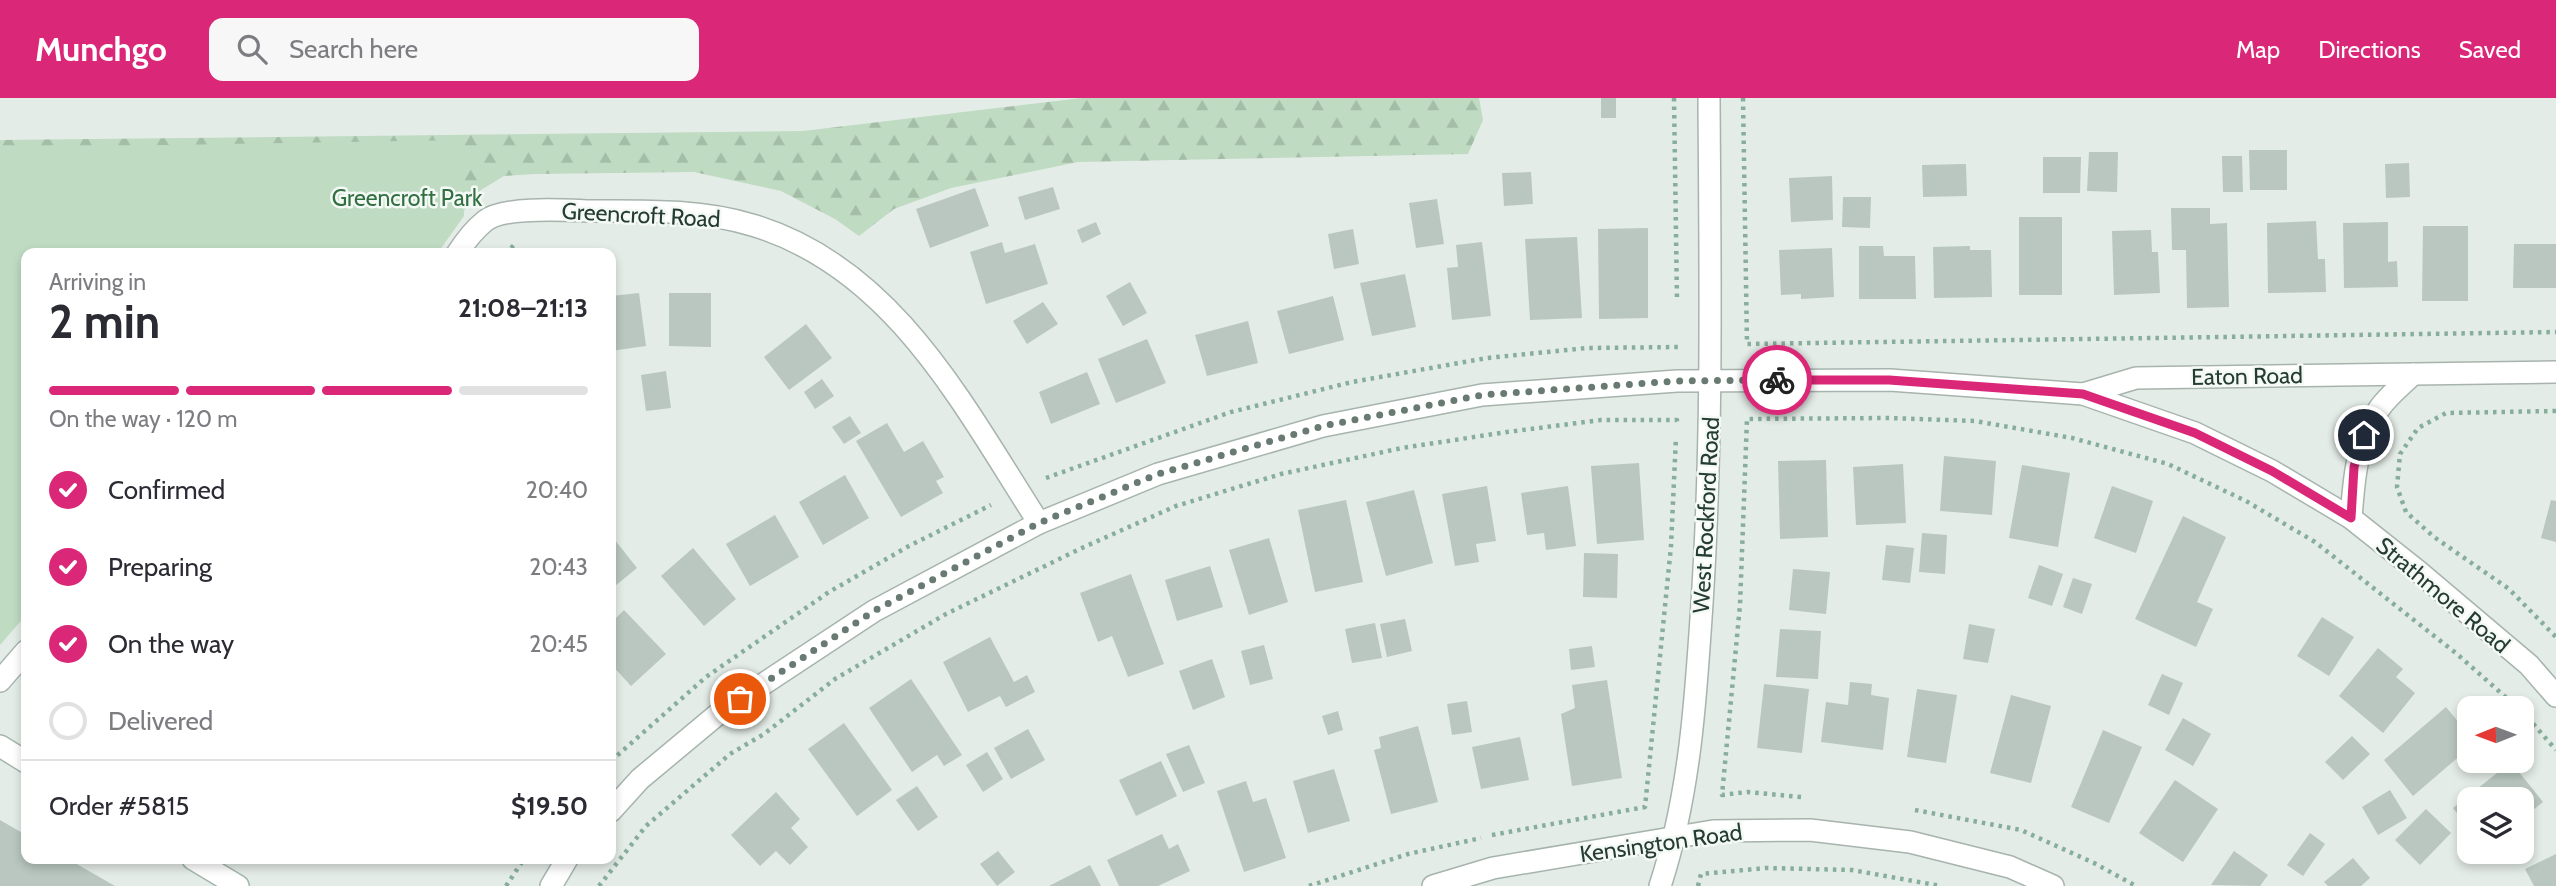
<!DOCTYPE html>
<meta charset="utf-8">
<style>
body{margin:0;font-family:Cabin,sans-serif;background:#f7f7f7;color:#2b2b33;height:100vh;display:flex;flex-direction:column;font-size:26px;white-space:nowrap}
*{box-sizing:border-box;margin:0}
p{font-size:23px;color:#7c7c81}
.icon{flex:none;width:38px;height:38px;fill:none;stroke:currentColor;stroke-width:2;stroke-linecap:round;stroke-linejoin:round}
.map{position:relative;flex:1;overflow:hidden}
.drawer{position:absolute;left:21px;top:150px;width:595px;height:616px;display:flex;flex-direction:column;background:#fff;border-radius:14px;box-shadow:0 4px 10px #0003}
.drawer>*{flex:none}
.needle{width:46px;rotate:269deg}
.fabs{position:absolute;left:2457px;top:598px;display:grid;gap:14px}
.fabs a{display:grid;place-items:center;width:77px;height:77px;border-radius:14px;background:#fff;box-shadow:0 4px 10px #0003;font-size:35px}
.pin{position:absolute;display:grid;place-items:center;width:60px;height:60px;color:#fff;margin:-30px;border:4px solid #fff;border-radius:50%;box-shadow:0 2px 7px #0007}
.courier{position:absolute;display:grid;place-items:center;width:70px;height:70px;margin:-35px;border:5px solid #db2777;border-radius:50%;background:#fff;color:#222;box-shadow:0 2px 9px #0007}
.summary em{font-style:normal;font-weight:800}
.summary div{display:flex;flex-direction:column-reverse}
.summary{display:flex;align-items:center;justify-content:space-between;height:119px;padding:0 28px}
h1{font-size:46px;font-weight:800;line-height:52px}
.bar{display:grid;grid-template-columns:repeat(4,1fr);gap:10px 7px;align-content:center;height:84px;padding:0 28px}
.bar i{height:9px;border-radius:5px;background:#e1e1e2}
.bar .on{background:#db2777}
.bar p{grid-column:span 4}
.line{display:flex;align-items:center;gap:18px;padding:0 28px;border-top:2px solid #e1e1e2}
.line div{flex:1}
ol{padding:0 28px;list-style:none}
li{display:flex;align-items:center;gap:21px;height:77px}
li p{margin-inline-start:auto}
li .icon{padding:7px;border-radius:50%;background:#db2777;color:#fff;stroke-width:4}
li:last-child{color:#7c7c81}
li i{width:38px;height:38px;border:4px solid #e1e1e2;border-radius:50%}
header{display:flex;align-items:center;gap:42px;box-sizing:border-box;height:98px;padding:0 35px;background:#db2777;color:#fff}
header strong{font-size:33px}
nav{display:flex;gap:38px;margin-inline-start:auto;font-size:24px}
.search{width:490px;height:63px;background:#f7f7f7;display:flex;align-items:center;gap:18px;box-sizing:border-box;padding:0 24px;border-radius:14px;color:#7c7c81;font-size:26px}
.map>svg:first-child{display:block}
</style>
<header>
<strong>Munchgo</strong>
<div class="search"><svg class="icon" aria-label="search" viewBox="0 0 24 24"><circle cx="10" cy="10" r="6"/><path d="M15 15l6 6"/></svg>Search here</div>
<nav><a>Map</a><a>Directions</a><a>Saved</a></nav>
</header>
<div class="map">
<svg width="2556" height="788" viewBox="0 0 2556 788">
<defs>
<pattern id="forest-firs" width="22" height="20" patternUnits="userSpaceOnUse" patternTransform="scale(1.75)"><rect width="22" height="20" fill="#bfdbc2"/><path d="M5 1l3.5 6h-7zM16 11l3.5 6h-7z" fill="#a4bda7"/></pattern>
</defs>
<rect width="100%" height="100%" fill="#e4ece7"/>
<!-- forest -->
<path fill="url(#forest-firs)" d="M 1082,0 L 1479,0 L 1483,22 L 1468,56 L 1078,64 L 951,90 L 894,111 L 859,138 L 835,121 L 781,93 L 694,74 L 534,76 L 504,78 L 481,92 L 428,156 L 26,156 L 0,512 L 0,42 L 803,33 Z"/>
<!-- green -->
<path fill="#bfdbc2" d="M 462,42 L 464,118 L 437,156 L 26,156 L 26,517 L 0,547 L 0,50 Z"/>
<!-- building -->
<g fill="#b9c7c0">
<rect x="1601" y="0" width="15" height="20"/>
<path d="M 2249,52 L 2287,52 L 2287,92 L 2250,92 Z"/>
<path d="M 2089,54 L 2118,54 L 2117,94 L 2087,93 Z"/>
<path d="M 2222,58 L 2242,58 L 2243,94 L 2223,94 Z"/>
<path d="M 2043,59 L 2081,59 L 2080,95 L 2043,95 Z"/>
<path d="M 2409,65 L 2410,99 L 2386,100 L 2385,66 Z"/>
<path d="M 1966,66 L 1967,98 L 1923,99 L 1922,67 Z"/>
<path d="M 1531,74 L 1533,106 L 1504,108 L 1502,75 Z"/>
<path d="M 1832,78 L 1833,122 L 1791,124 L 1789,80 Z"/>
<path d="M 1053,89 L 1060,111 L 1025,122 L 1018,99 Z"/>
<path d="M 975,90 L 989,128 L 930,150 L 916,111 Z"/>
<path d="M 1843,99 L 1871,99 L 1870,130 L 1842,129 Z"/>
<path d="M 1437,101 L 1444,146 L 1416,150 L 1409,105 Z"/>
<path d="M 2171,110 L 2210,110 L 2210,126 L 2227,125 L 2229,209 L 2187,210 L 2186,152 L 2172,152 Z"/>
<rect x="2019" y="119" width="43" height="78"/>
<path d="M 2316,123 L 2318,161 L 2325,161 L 2326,194 L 2268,195 L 2267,125 Z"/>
<path d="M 1096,124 L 1101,136 L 1082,145 L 1077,132 Z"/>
<path d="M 2388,124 L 2388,164 L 2397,163 L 2398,189 L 2344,190 L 2343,125 Z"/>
<path d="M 2423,128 L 2468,128 L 2468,203 L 2422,203 Z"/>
<path d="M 1648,130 L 1648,220 L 1599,221 L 1598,131 Z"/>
<path d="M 1353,131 L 1359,166 L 1334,171 L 1328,136 Z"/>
<path d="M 2151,132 L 2152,154 L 2158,154 L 2160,195 L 2114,197 L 2112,133 Z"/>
<path d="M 1577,139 L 1582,220 L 1530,222 L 1525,141 Z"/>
<path d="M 1002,144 L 1005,155 L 1035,146 L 1048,186 L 986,206 L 970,154 Z"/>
<path d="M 1482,144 L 1491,218 L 1452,222 L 1447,170 L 1458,169 L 1456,147 Z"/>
<path d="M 2514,146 L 2556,146 L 2556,190 L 2513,190 Z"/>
<path d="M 1859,148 L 1883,148 L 1884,158 L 1915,158 L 1916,201 L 1859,201 Z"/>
<path d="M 1970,148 L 1970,152 L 1991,152 L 1992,199 L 1934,200 L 1933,149 Z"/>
<path d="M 1832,150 L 1834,199 L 1801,201 L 1801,196 L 1781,197 L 1779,152 Z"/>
<path d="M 1405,176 L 1416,229 L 1372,238 L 1360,185 Z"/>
<path d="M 1130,184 L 1147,215 L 1123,228 L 1106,198 Z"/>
<path d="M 639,195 L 646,248 L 611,253 L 611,198 Z"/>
<path d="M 669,195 L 711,195 L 711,249 L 669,248 Z"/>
<path d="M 1333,198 L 1344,242 L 1289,256 L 1277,213 Z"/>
<path d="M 1043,204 L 1058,226 L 1027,246 L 1013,223 Z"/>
<path d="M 1248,223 L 1258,265 L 1207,278 L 1195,237 Z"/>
<path d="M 806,226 L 832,260 L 789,292 L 764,259 Z"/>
<path d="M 1147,241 L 1166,285 L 1116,305 L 1098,261 Z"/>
<path d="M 666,273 L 671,310 L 646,313 L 641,277 Z"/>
<path d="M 1087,274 L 1100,306 L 1051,326 L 1039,294 Z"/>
<path d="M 822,281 L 834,298 L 815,311 L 804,294 Z"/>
<path d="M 850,318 L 861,335 L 844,346 L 832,329 Z"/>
<path d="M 887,325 L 904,354 L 923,343 L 944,379 L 936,383 L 943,395 L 901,419 L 856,343 Z"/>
<path d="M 1944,358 L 1996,363 L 1992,417 L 1940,413 Z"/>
<path d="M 1826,362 L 1828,439 L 1780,441 L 1778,363 Z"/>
<path d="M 1639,365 L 1644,442 L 1597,446 L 1591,368 Z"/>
<path d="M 1903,366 L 1906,425 L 1856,427 L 1853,369 Z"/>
<path d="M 2022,367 L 2070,375 L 2058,449 L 2009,440 Z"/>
<path d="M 845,377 L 869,420 L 823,447 L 799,404 Z"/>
<path d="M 1487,388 L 1496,443 L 1476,446 L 1479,464 L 1455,468 L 1442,396 Z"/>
<path d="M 1568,388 L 1576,448 L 1546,452 L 1544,435 L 1527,437 L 1521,395 Z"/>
<path d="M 2112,388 L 2153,403 L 2136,455 L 2094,440 Z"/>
<path d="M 1414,392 L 1433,465 L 1386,478 L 1366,404 Z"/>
<path d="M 1346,402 L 1363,484 L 1315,494 L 1298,412 Z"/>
<path d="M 2551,402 L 2556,403 L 2556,444 L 2541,440 Z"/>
<path d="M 775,417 L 799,459 L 750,488 L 726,446 Z"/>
<path d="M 2183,418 L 2226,439 L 2197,504 L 2213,511 L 2196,549 L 2135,521 Z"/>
<path d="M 1922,435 L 1947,437 L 1945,476 L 1919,474 Z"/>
<path d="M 611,437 L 637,470 L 615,488 L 611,482 Z"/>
<path d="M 1269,440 L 1288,504 L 1249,517 L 1229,452 Z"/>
<path d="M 1886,447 L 1914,450 L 1910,485 L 1882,482 Z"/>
<path d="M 693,450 L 736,501 L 704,528 L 661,478 Z"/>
<path d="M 1584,455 L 1618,456 L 1617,500 L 1583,499 Z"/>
<path d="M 2039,467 L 2063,476 L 2052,508 L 2028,500 Z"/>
<path d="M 1210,468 L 1223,509 L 1177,523 L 1165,482 Z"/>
<path d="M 1793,471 L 1830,474 L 1826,516 L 1789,512 Z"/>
<path d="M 1131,476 L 1164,566 L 1128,579 L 1112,538 L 1098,544 L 1080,495 Z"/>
<path d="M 2073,480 L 2092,486 L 2082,516 L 2063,509 Z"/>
<path d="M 624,512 L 666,556 L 631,588 L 611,566 L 611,525 Z"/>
<path d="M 2322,519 L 2354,539 L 2329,578 L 2297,558 Z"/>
<path d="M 1405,521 L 1412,553 L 1387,559 L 1380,526 Z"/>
<path d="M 1375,525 L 1382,560 L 1352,565 L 1345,531 Z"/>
<path d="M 1969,526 L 1995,531 L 1988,565 L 1963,561 Z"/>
<path d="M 1780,531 L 1821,533 L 1818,581 L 1776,579 Z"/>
<path d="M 990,539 L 1014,584 L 1027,577 L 1035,594 L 1006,609 L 1000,598 L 968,614 L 943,564 Z"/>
<path d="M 1264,547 L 1273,581 L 1250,587 L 1241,553 Z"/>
<path d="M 1592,548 L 1595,569 L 1571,572 L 1569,551 Z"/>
<path d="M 2378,550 L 2403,571 L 2396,579 L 2415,595 L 2383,635 L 2339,598 Z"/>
<path d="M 1212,561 L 1225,599 L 1193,612 L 1179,573 Z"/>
<path d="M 2162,576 L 2183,585 L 2169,617 L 2148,607 Z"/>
<path d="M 911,581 L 962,657 L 944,668 L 937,657 L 912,674 L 869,610 Z"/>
<path d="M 1607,582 L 1622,680 L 1572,688 L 1561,616 L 1575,610 L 1572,587 Z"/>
<path d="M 1850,584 L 1872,586 L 1871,597 L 1889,600 L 1883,652 L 1821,644 L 1826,604 L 1848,607 Z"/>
<path d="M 1764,586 L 1809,591 L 1802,655 L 1757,650 Z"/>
<path d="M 1917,591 L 1957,597 L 1946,665 L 1907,659 Z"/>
<path d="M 2011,597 L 2051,608 L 2031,685 L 1990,675 Z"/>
<path d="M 1467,603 L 1472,634 L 1452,637 L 1447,606 Z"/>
<path d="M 2446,609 L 2469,637 L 2469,650 L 2413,698 L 2384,662 Z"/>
<path d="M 1338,613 L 1343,632 L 1328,637 L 1322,618 Z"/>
<path d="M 2183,620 L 2211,636 L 2193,668 L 2165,652 Z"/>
<path d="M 844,625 L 892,692 L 857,718 L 808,651 Z"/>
<path d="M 1418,628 L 1438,704 L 1391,716 L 1374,652 L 1381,650 L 1379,639 Z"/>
<path d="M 1028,631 L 1045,662 L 1011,681 L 994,650 Z"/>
<path d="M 2103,632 L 2142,649 L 2109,725 L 2071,709 Z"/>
<path d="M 2352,638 L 2370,656 L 2343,682 L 2325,664 Z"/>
<path d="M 1520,639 L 1529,682 L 1481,691 L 1472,649 Z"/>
<path d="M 1189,647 L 1205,685 L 1183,694 L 1166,656 Z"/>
<path d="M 987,654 L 1003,681 L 983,694 L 966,667 Z"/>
<path d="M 1161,663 L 1177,698 L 1136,718 L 1119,682 Z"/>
<path d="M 2511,664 L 2543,704 L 2522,721 L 2522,702 L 2469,702 L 2469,731 L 2453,710 Z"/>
<path d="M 1334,671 L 1350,723 L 1308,735 L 1293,683 Z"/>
<path d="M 2175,682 L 2218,711 L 2183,764 L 2139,735 Z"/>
<path d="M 1246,683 L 1253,704 L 1266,700 L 1286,760 L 1244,774 L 1217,693 Z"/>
<path d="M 917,688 L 938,719 L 918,733 L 896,702 Z"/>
<path d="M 2390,692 L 2407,720 L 2378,737 L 2362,709 Z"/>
<path d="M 776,694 L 800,721 L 791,730 L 808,749 L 790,767 L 776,753 L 760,768 L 731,737 Z"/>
<path d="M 2426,711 L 2451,735 L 2420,767 L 2395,742 Z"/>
<path d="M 0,722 L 26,737 L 26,761 L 68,761 L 115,788 L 0,788 Z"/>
<path d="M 2310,735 L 2325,746 L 2303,778 L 2287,767 Z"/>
<path d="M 1162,736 L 1169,751 L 1178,746 L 1190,773 L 1158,788 L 1119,788 L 1107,762 Z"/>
<path d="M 998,753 L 1015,774 L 997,788 L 980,766 Z"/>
<path d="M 2234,753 L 2268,777 L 2260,788 L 2211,787 Z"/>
<path d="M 2556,756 L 2556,788 L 2534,788 L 2525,771 Z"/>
<path d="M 2353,760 L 2370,780 L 2361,788 L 2328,788 L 2324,784 Z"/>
<path d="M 1090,767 L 1101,788 L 1049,788 Z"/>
</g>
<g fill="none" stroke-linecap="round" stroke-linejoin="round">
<!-- street casing -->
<g stroke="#a7b4ad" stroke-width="24">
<g id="street">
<path d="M 457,156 C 464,145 475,131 485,123 C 503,108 565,112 589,113 C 643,113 700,111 752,127 C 894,169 964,309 1039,425"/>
<path d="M 2083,296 L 2136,280 L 2556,274"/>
<path d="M 2351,420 C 2354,381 2356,345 2379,311 C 2388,298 2402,287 2413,276"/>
<path d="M 0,583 L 26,553"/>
<path d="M 611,713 L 640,681 L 718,616 L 874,513 L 1039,425 L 1158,376 L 1323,328 L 1482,297 L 1677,283 L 1890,282 L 2083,296 L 2195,335 L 2272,373 L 2351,420 L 2419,474 L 2529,567 L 2556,598"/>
<path d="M 551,788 L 567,761"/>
<path d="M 1433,788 L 1493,770 L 1713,733 L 1810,732 L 1910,744 L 2010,769 L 2053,788"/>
<path d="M 1660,788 C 1690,697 1696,599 1702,505 C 1713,336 1710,169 1709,0"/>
</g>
</g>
<!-- secondary casing -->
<g stroke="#a3b7ad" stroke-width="24">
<g id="secondary">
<path d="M 0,648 L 26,664"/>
<path d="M 193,761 L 238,788"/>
</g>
</g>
<!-- path -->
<g stroke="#87ad9b" stroke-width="4.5" stroke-dasharray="3.5 5" stroke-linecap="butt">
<path d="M 1674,0 L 1677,202"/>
<path d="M 1743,0 L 1747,246 L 2556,234"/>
<path d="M 505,156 L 517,144"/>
<path d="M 2556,313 L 2446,315 L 2418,330 L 2400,356 L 2397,389 L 2406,414 L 2434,439 L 2509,491 L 2556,539"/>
<path d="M 1046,380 L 1231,314 L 1352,284 L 1487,260 L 1587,250 L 1678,249 L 1678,246"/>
<path d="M 2522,613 L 2556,652"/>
<path d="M 611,663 L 706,579 L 829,494 L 909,448 L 991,407"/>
<path d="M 1801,699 L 1747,694 L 1722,697 L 1740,507 L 1747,321 L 1889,320 L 1975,323 L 2072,340 L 2168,366 L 2246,403 L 2315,444 L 2457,556 L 2519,611"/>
<path d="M 1915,712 L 2021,732 L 2094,765 L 2136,788"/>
<path d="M 1492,737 L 1645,709 L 1671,448 L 1676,339"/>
<path d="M 506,788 L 524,761"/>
<path d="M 599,788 L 646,728 L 730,656 L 764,636 L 835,581 L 946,516 L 1084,449 L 1176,408 L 1281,376 L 1402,350 L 1507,334 L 1601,322 L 1677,322 L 1676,327"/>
<path d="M 1309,788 L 1408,756 L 1481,740"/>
<path d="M 1698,788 L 1701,776 L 1766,770 L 1852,772 L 1941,788"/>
</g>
<!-- street -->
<use href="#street" stroke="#fff" stroke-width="21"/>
<!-- secondary -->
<use href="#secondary" stroke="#fff" stroke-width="21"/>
</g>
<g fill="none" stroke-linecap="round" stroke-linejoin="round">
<!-- done -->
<path stroke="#687a71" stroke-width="7" stroke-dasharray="0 12.6" d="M 740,601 L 874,513 L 1039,425 L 1158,376 L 1323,328 L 1482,297 L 1677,283 L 1777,282"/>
<!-- route -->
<path stroke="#db2777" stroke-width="9" d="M 1777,282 L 1889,282 L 2083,296 L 2195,335 L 2272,373 L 2351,420 L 2354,369 L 2364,337"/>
</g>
<g text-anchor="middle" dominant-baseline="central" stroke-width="5" stroke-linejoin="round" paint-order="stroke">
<!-- park labels -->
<g font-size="23" fill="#327041" stroke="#f4f9f6">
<text x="407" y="100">Greencroft Park</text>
</g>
<!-- street labels -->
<g font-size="23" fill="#253c32" stroke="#f4f9f6">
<text transform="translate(641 117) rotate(3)">Greencroft Road</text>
<text transform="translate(2247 278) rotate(-1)">Eaton Road</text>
<text transform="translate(1706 417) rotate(-87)">West Rockford Road</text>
<text transform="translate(2443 497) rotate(40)">Strathmore Road</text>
<text transform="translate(1661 745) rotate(-8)">Kensington Road</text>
</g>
</g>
</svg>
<div class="fabs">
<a><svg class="needle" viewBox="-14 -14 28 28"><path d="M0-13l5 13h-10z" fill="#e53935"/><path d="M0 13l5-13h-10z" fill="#7c7c81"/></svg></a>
<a><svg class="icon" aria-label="layers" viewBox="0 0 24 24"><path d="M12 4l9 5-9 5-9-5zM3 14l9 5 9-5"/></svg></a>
</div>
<div class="pin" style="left:740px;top:601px;background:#ea580c"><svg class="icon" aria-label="bag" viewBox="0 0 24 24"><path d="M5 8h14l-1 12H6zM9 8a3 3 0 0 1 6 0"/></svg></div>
<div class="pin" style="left:2364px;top:337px;background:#1f2937"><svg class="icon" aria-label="home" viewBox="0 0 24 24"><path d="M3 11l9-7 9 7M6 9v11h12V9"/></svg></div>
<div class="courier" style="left:1777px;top:282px"><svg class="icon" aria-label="bike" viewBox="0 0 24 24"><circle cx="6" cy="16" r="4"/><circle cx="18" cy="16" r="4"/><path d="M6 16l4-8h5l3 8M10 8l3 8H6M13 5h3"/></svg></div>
<section class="drawer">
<div class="summary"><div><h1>2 min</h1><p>Arriving in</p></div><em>21:08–21:13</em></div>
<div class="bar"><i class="on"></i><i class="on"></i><i class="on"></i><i></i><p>On the way · 120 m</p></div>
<ol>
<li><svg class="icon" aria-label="check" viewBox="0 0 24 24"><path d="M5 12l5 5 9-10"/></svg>Confirmed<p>20:40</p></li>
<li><svg class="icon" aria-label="check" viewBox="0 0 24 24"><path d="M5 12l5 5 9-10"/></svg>Preparing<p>20:43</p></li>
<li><svg class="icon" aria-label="check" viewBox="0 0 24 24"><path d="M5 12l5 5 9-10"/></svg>On the way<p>20:45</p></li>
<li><i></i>Delivered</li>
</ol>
<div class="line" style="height:91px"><div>Order #5815</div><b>$19.50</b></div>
</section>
</div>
